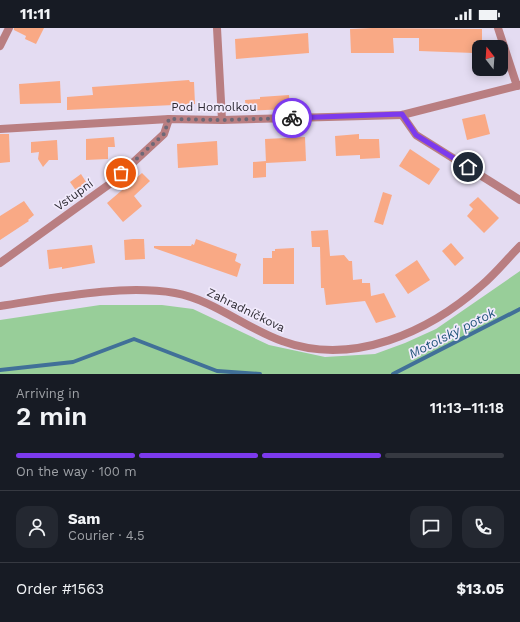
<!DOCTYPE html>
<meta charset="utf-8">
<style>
body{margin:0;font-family:"Work Sans",sans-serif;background:#242831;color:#f1f3f6;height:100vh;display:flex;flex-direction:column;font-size:15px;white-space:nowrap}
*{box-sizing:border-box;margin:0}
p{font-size:13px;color:#9ea1a6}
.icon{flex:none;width:22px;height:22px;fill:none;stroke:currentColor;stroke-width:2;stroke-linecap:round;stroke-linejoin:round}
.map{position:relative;height:346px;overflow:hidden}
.details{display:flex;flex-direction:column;background:#171b24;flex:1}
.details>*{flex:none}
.needle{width:26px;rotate:343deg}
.tools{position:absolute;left:472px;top:12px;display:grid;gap:8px}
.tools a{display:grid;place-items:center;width:36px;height:36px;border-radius:8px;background:#171b24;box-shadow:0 2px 10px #0003;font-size:20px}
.pin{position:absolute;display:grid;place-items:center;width:34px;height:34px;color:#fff;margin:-17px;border:2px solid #fff;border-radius:50%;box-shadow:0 1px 4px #0007}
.courier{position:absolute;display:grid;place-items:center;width:40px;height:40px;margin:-20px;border:3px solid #7c3aed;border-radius:50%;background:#fff;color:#222;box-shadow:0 1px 5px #0007}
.head em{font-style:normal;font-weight:600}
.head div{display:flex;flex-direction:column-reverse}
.head{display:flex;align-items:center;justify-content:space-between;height:68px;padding:0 16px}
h1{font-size:26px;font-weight:600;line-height:30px}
.bar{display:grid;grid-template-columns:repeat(4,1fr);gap:6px 4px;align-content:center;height:48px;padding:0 16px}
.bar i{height:5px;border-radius:3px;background:#363941}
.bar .active{background:#7c3aed}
.bar p{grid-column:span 4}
.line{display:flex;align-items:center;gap:10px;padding:0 16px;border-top:1px solid #363941}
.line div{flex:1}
.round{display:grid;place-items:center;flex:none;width:42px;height:42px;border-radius:12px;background:#242831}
.status{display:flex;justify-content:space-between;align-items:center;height:28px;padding:0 20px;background:#171b24;direction:ltr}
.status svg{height:11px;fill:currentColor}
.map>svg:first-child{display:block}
</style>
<div class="status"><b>11:11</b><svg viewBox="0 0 49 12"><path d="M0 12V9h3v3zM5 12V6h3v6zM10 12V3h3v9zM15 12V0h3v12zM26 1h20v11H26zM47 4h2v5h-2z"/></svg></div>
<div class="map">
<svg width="520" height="346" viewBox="0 0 520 346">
<rect width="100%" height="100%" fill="#e4dcf2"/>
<!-- green -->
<path fill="#98ce99" d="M 520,243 L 520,346 L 0,346 L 0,292 L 100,277 L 162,277 L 193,281 L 269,317 L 325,329 L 375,326 L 405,315 L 436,301 Z"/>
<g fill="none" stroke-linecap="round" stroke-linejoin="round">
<!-- stream -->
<g stroke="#417098" stroke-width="4">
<path d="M 0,342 L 73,334 L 134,311 L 217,343 L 260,346"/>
<path d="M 393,346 L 520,281"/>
</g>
</g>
<!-- building -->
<g fill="#f9a985">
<path d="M 14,0 L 44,0 L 36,16 L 25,11 L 26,8 L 14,2 Z"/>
<path d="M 372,0 L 482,1 L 482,13 L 475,13 L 474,25 L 419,23 L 419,10 L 393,10 L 394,25 L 351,25 L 350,1 Z"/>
<path d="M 308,5 L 309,25 L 236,31 L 235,11 Z"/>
<path d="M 189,52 L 190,54 L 194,54 L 195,76 L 67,82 L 67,69 L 93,67 L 92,59 Z"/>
<path d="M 60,53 L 61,75 L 20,76 L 19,56 Z"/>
<path d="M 289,67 L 290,81 L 288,81 L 246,83 L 245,72 L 260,71 L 260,69 Z"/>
<path d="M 485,86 L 490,106 L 467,112 L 462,91 Z"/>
<path d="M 0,106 L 9,106 L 10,134 L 0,135 Z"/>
<path d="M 359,106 L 359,111 L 379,111 L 380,130 L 360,131 L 360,127 L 336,128 L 335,108 Z"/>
<path d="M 114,109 L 115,119 L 108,119 L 108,131 L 86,132 L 86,111 Z"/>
<path d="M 305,109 L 306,133 L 266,135 L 265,111 Z"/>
<path d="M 57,112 L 58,132 L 49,132 L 43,139 L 38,131 L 39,124 L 31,125 L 31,114 Z"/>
<path d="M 217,113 L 218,137 L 178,140 L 177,116 Z"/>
<path d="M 410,121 L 440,141 L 429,157 L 399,138 Z"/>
<path d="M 266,133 L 266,149 L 253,150 L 253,134 Z"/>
<path d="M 142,145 L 150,153 L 134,168 L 142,178 L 123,194 L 107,175 Z"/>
<path d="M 81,146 L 88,157 L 77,164 L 70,154 Z"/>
<path d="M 383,164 L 392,167 L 383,197 L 374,194 Z"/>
<path d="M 478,169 L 499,190 L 484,205 L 467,188 L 473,181 L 469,177 Z"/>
<path d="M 24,173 L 34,187 L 28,192 L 29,193 L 0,212 L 0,188 Z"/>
<path d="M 328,202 L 330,228 L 344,227 L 349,233 L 352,233 L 353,252 L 362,251 L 362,255 L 370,255 L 371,268 L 384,265 L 396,289 L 376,295 L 365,273 L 326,277 L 324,260 L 321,260 L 320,219 L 312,219 L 311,203 Z"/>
<path d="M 133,211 L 144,211 L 145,231 L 125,232 L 124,212 Z"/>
<path d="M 196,211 L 237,226 L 235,233 L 241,236 L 237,249 L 154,220 L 154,218 L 191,218 L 192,216 L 194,217 Z"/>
<path d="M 451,215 L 464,230 L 455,238 L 442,223 Z"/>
<path d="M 92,217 L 95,235 L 62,241 L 62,239 L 49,241 L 47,222 Z"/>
<path d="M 294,220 L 294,256 L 263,256 L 263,230 L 272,230 L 272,223 L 275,223 L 275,221 Z"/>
<path d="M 417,232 L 430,252 L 408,266 L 395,247 Z"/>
</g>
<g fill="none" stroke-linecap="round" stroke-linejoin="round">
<!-- minor -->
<g stroke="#b97e81" stroke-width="8">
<path d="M 217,0 L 222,92"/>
<path d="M 498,0 L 517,58"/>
<path d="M 0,18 L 9,0"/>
<path d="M 402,87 L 416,107 L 520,172"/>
<path d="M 0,101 L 169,91 L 222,92 L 402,87 L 520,57"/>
<path d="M 0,235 L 111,155 L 164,106 L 169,91"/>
<path d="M 0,278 C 54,270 121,256 175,265 C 214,272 245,300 282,313 C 353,339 429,304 482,257 C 496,245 507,231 520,218"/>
</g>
</g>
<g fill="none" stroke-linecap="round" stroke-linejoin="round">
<!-- done -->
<path stroke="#6d6876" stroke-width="4" stroke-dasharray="0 7.2" d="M 121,145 L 164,106 L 169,91 L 222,92 L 292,90"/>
<!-- route -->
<path stroke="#7c3aed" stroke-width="5" d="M 292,90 L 402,86 L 416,107 L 468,139"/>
</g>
<g text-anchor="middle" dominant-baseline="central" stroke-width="3.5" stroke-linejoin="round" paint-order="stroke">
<!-- street labels -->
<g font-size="12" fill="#2d2a33" stroke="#f1eafc">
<text x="214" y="79">Pod Homolkou</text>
<text transform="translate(74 167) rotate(-36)">Vstupní</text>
<text transform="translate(246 282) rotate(26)">Zahradníčkova</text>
</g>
<!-- water labels -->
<g font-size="13" font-style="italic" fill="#23567b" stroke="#f1eafc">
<text transform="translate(452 305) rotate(-27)">Motolský potok</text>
</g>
</g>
</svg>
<div class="tools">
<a><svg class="needle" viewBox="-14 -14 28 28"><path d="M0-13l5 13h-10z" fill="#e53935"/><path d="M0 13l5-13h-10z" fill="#9ea1a6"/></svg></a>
</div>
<div class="pin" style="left:121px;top:145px;background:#ea580c"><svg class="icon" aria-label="bag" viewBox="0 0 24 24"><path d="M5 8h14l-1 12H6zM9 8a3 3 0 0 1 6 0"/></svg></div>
<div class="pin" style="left:468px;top:139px;background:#1f2937"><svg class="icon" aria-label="home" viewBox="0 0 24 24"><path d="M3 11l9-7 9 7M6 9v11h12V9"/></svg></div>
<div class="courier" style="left:292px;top:90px"><svg class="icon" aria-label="bike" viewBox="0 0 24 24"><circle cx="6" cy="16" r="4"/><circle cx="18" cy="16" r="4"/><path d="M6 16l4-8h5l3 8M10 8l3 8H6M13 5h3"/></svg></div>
</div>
<section class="details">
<div class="head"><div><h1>2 min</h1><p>Arriving in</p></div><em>11:13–11:18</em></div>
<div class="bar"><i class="active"></i><i class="active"></i><i class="active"></i><i></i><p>On the way · 100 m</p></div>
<div class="line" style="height:72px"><a class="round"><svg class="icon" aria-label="person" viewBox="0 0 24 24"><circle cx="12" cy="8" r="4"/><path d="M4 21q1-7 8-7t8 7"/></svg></a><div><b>Sam</b><p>Courier · 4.5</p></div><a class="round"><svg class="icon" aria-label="chat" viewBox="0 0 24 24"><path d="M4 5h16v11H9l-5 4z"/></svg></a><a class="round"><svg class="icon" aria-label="phone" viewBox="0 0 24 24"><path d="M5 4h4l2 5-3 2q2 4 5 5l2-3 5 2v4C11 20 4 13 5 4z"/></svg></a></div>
<div class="line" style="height:52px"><div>Order #1563</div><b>$13.05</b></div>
</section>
